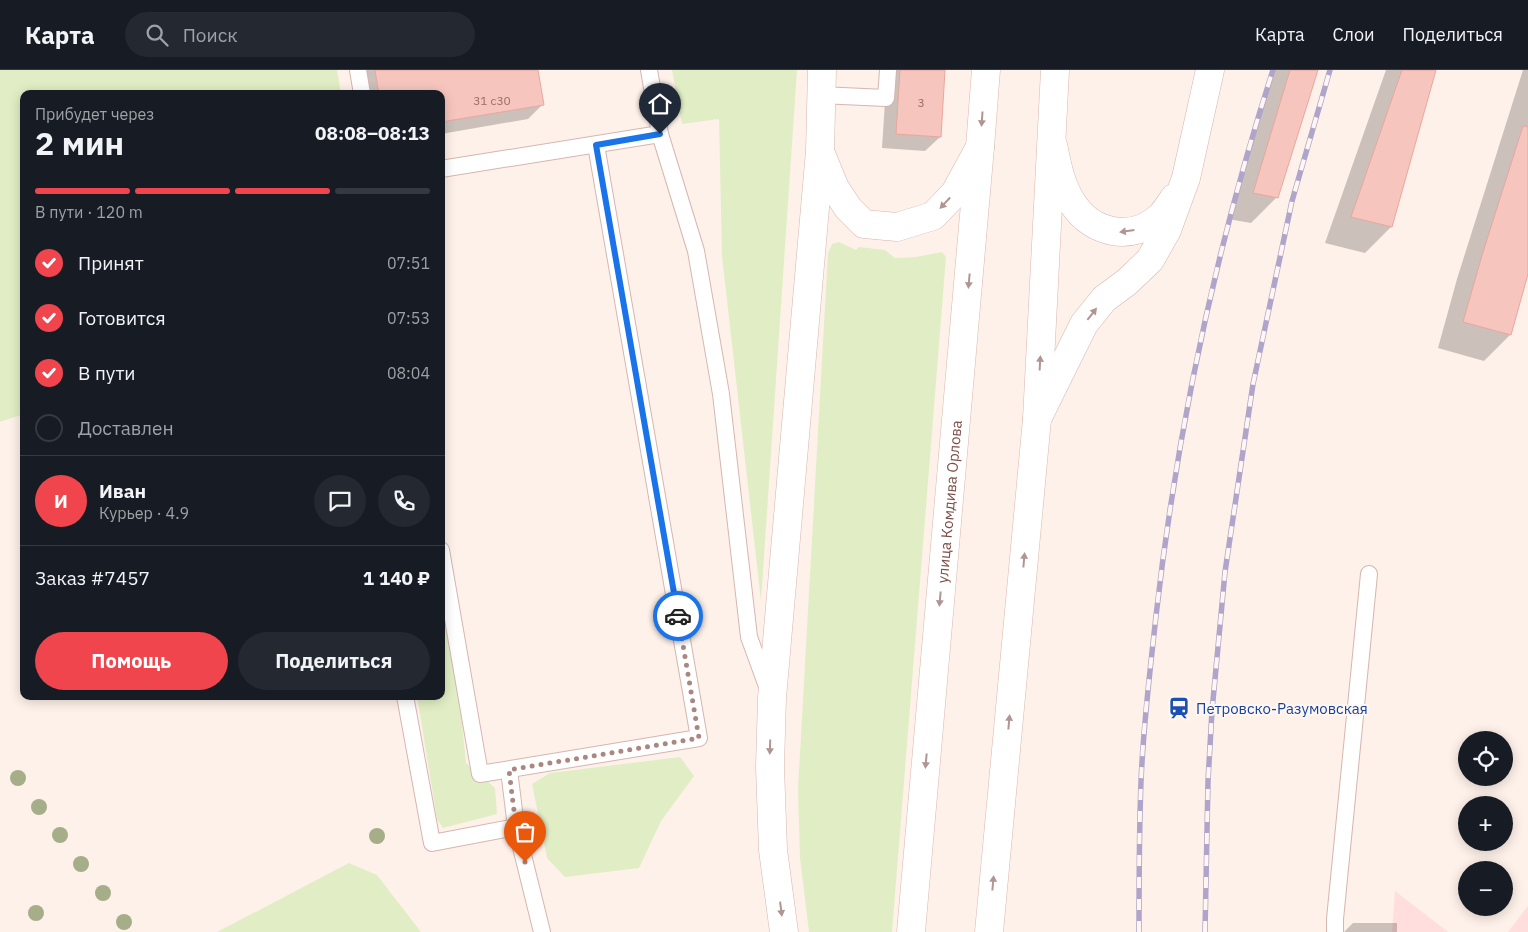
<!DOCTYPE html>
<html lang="ru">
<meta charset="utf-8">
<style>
body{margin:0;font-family:"IBM Plex Sans",sans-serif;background:#242831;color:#f1f3f6;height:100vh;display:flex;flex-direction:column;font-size:19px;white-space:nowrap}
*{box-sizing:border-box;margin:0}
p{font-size:16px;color:#9ea1a6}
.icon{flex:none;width:28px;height:28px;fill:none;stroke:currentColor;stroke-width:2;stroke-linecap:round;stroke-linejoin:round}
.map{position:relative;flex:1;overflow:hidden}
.sheet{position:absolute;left:20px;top:20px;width:425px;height:610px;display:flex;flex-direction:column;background:#171b24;border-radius:10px;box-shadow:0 2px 12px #0003}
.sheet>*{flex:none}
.tools{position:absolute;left:1458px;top:661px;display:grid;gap:10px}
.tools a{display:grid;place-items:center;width:55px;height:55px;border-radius:50%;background:#171b24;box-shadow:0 2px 12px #0003;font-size:25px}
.pin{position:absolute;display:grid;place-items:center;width:42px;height:42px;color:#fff;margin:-51px -21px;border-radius:50% 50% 50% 0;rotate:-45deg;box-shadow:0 0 5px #0007}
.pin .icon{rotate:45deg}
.courier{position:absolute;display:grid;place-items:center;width:50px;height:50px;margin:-25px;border:4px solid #1a73e8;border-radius:50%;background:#fff;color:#222;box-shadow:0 1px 6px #0007}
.headline em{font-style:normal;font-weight:700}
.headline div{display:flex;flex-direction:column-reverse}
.headline{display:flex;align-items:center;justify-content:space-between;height:85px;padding:0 15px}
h1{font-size:32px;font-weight:700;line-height:38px}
.bar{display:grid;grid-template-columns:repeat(4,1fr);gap:8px 5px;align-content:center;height:60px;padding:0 15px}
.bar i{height:6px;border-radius:4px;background:#363941}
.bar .selected{background:#f1454d}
.bar p{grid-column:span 4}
.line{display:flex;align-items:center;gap:12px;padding:0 15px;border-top:1px solid #363941}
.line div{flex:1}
.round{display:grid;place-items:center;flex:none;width:52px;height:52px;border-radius:26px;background:#242831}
ol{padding:0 15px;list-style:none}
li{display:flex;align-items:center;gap:15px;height:55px}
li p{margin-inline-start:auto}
li .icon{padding:5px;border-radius:50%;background:#f1454d;color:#fff;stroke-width:4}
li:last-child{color:#9ea1a6}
li i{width:28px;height:28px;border:2px solid #363941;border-radius:50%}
.action{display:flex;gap:10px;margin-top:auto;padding:10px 15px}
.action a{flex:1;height:58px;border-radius:30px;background:#f1454d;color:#fff;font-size:20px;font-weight:700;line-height:58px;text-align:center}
.action a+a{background:#242831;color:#f1f3f6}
header{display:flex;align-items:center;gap:30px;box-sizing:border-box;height:70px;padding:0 25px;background:#171b24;border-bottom:1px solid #363941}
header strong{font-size:24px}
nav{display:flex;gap:28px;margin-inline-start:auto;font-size:18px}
.search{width:350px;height:45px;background:#242831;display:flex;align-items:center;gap:12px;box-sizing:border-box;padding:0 18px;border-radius:28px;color:#9ea1a6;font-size:19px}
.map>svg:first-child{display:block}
</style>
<header>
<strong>Карта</strong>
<div class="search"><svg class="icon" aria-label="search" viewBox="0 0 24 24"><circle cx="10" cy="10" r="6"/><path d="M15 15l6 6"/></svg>Поиск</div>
<nav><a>Карта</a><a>Слои</a><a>Поделиться</a></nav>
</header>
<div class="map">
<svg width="1528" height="862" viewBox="0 0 1528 862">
<rect width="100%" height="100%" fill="#fef1e9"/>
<!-- commercial -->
<g fill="#ffdedd">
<path d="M 1395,821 L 1448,862 L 1392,862 Z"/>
<path d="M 1528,836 L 1528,862 L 1508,862 Z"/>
</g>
<!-- green -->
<g fill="#e1eec5">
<path d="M 0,0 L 337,0 L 341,24 L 24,24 L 24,344 L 0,352 Z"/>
<path d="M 672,0 L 797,0 L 761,531 L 722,186 L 719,49 L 682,54 Z"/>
<path d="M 839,172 L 856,180 L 859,177 L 885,180 L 895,188 L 916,187 L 942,182 L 946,187 L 892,862 L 809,862 L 800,788 L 798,719 L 828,183 L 832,174 Z"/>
<path d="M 441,519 L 461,643 L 466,693 L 495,718 L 497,744 L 443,758 L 437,749 L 417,626 L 441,626 Z"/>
<path d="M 680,687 L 694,706 L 661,751 L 639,798 L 565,807 L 547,788 L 532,714 L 550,703 Z"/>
<path d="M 349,793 L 377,805 L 421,862 L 217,862 Z"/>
</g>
<!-- shadow -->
<g fill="#0003">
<path d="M 358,0 L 537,0 L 542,35 L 528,49 L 441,64 L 441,24 L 362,24 Z"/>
<path d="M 887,0 L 944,0 L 940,67 L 925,81 L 882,78 Z"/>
<path d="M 1274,0 L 1317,0 L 1277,127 L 1251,153 L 1228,149 Z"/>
<path d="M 1386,0 L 1435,0 L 1391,157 L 1365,183 L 1325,173 Z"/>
<path d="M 1523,0 L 1528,0 L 1528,203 L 1510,265 L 1484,291 L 1438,278 L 1457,209 Z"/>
<path d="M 1353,853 L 1397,853 L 1397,862 L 1344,862 Z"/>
</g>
<!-- building -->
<g fill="#f6c6be" stroke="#eaa69d">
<path d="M 375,0 L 538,0 L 544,35 L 441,52 L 441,24 L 379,24 Z"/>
<path d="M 900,0 L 945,0 L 941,67 L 896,64 Z"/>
<path d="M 1290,0 L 1318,0 L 1278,128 L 1253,123 Z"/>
<path d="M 1402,0 L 1436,0 L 1392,157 L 1351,147 Z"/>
<path d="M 1523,56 L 1528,57 L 1528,204 L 1511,265 L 1463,252 L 1483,182 Z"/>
</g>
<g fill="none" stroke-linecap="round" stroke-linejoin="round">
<!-- service casing -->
<g stroke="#d5b6b0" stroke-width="18">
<g id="service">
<path d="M 358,0 L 362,24"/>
<path d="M 649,0 L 660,64 L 696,181 L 721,324 L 749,567 L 768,619"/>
<path d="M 820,25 L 886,28 L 888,0"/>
<path d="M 441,99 L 660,64"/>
<path d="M 441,480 L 480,704 L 699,668 L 596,75"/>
<path d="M 405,626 L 432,773 L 516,757"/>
<path d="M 509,700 L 516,757 L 542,862"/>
<path d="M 1335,862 L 1335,849 L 1369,504"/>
</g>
</g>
<!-- tertiary casing -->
<g stroke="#d5b6b0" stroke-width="29">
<g id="tertiary">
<path d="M 1053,75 C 1057,95 1061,116 1073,134 C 1093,164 1132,172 1160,147 C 1165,142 1170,134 1174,128"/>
<path d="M 821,84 L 835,118 L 848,138 L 864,154 L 897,157 L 933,146 L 955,123 L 980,77"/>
<path d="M 1037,349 L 1084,254 L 1104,229 L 1127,212 L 1150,190 L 1167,160 L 1186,108 L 1210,0"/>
<path d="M 784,862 L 773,780 L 770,697 L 772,628 L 820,81 L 822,0"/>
</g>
</g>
<!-- secondary casing -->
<g stroke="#dab7af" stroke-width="29">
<g id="secondary">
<path id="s1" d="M 911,862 L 980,77 L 986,0"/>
<path d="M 989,862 L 1037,349 L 1055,0"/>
</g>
</g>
<!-- service -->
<use href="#service" stroke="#fff" stroke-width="16"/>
<!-- tertiary -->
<use href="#tertiary" stroke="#fff" stroke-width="28"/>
<!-- secondary -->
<use href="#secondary" stroke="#fff" stroke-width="28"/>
<!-- rail casing -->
<g stroke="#afa5cb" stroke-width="5.5">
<g id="rail">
<path d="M 1139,862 C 1139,812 1139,762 1141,712 C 1143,657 1150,601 1156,546 C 1177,360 1216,177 1273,0"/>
<path d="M 1205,862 L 1208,711 L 1212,641 L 1225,502 L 1253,314 L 1292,131 L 1330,0"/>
</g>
</g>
<!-- rail -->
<use href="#rail" stroke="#fff6f2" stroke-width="4" stroke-dasharray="11" stroke-linecap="butt"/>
</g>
<!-- trees -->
<g fill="#a5ae89">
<circle cx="18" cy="708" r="8"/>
<circle cx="39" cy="737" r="8"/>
<circle cx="60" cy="765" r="8"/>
<circle cx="377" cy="766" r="8"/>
<circle cx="81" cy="794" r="8"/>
<circle cx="103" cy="823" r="8"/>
<circle cx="36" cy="843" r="8"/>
<circle cx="124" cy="852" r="8"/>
</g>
<!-- one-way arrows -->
<defs><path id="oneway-solid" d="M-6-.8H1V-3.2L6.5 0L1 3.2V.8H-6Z" transform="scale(1.25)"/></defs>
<g fill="#b09592">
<use href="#oneway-solid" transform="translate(982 49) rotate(94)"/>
<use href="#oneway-solid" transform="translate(945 133) rotate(133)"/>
<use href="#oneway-solid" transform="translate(1127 161) rotate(172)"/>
<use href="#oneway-solid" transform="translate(969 211) rotate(95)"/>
<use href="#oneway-solid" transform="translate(1092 244) rotate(-52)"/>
<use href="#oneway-solid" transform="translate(1040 293) rotate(-87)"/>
<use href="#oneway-solid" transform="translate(1024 490) rotate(-85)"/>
<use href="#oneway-solid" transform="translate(940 529) rotate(95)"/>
<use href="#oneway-solid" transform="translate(1009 652) rotate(-85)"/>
<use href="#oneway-solid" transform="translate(770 677) rotate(92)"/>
<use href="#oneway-solid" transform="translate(926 691) rotate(95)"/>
<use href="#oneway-solid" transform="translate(993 813) rotate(-85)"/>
<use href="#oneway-solid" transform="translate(781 839) rotate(83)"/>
</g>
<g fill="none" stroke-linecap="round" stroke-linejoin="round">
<!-- done -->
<path stroke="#aa8781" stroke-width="5" stroke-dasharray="0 9" d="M 525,792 L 516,757 L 509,700 L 699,668 L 678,546"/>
<!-- route -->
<path stroke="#1a73e8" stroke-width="6" d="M 660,64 L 596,75 L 678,546"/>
</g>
<!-- icons -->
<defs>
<g id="station-bare" transform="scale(1.725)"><path d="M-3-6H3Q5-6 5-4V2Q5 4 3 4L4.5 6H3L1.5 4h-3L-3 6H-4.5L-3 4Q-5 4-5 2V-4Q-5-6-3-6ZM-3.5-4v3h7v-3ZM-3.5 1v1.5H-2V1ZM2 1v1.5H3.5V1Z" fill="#1a4fb4" stroke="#fff6f2" stroke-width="2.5" paint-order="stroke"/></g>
</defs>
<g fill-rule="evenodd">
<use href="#station-bare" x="1179" y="638"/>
</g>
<g text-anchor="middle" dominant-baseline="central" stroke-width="4" stroke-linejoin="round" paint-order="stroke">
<!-- number labels -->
<g font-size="12" fill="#9a6c66">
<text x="492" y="30">31 с30</text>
<text x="921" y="32">3</text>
</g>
<!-- street labels -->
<g font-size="15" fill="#7c4e49" stroke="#fff6f2">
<text stroke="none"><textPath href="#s1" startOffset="432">улица Комдива Орлова</textPath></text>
</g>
<!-- transit labels -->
<g font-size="15" fill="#164399" stroke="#fff6f2" text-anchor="start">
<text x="1196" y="638">Петровско-Разумовская</text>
</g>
</g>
</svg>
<div class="tools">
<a><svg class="icon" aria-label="locate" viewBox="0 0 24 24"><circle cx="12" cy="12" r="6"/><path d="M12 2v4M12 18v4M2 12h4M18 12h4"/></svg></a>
<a>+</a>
<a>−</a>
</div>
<div class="pin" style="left:525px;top:792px;background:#ea580c"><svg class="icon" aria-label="bag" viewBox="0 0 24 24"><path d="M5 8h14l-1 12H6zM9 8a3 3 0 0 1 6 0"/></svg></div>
<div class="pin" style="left:660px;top:64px;background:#1f2937"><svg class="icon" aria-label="home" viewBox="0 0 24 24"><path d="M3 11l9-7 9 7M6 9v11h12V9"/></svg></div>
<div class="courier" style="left:678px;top:546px"><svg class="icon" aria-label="car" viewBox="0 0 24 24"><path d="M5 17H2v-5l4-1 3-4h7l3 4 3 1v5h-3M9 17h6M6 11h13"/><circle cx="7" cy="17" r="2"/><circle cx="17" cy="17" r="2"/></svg></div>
<section class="sheet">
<div class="headline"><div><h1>2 мин</h1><p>Прибудет через</p></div><em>08:08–08:13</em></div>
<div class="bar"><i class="selected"></i><i class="selected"></i><i class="selected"></i><i></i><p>В пути · 120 m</p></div>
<ol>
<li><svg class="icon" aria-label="check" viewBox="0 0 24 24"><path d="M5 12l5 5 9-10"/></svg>Принят<p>07:51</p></li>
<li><svg class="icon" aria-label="check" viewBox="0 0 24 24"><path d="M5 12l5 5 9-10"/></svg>Готовится<p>07:53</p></li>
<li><svg class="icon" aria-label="check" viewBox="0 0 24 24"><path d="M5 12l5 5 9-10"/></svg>В пути<p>08:04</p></li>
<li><i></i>Доставлен</li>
</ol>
<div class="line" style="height:90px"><b class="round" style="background:#f1454d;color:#fff">И</b><div><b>Иван</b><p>Курьер · 4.9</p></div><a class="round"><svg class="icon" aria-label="chat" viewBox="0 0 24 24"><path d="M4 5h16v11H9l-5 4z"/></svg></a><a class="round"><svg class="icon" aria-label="phone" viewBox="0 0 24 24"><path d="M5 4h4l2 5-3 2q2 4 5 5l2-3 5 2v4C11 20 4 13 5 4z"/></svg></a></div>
<div class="line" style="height:65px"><div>Заказ #7457</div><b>1 140 ₽</b></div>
<div class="action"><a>Помощь</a><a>Поделиться</a></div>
</section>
</div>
